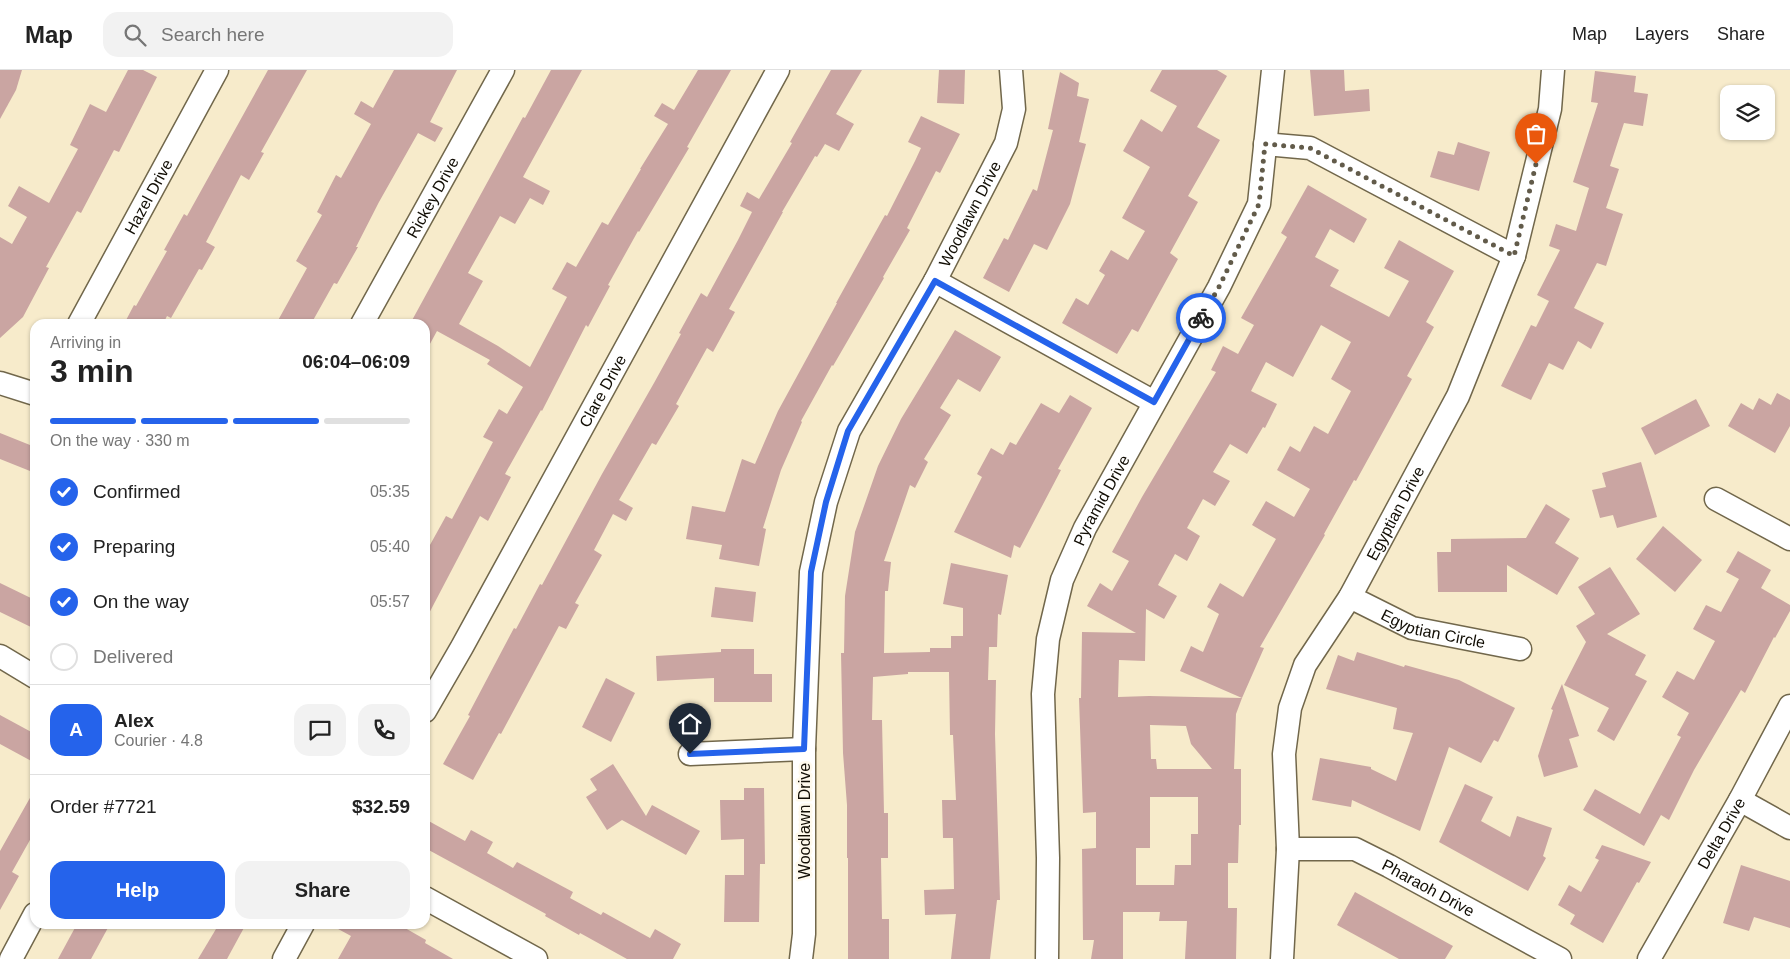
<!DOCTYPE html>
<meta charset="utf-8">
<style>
body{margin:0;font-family:Arial,sans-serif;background:#f2f2f2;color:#222;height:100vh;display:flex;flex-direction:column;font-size:19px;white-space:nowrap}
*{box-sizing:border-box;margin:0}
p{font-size:16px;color:#767676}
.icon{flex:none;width:28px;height:28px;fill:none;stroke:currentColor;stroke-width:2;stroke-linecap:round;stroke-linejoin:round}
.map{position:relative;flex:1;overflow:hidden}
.drawer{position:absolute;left:30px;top:249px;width:400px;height:610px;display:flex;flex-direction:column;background:#fff;border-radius:15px;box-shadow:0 1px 4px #0004}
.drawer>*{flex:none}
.buttons{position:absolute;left:1720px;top:15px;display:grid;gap:10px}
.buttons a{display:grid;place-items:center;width:55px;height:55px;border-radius:10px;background:#fff;box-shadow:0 1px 4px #0004;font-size:25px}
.pin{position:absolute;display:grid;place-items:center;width:42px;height:42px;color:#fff;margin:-51px -21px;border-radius:50% 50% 50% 0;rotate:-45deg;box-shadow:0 0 5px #0007}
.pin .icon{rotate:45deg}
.courier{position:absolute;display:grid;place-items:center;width:50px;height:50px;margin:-25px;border:4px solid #2563eb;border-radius:50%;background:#fff;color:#222;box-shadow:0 1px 6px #0007}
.overview em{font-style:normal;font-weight:600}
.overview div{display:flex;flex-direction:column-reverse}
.overview{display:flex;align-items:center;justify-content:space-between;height:85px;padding:0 20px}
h1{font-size:32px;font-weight:600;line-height:38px}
.bar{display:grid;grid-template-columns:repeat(4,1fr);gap:8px 5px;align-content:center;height:60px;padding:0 20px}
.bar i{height:6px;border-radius:4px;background:#e0e0e0}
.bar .selected{background:#2563eb}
.bar p{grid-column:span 4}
.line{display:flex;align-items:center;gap:12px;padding:0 20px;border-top:1px solid #e0e0e0}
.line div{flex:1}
.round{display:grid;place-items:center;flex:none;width:52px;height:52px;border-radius:15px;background:#f2f2f2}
ol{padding:0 20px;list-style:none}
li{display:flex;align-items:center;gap:15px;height:55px}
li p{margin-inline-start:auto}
li .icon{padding:5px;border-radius:50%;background:#2563eb;color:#fff;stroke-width:4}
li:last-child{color:#767676}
li i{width:28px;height:28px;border:2px solid #e0e0e0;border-radius:50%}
.primary-button{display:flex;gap:10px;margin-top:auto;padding:10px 20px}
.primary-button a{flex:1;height:58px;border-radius:15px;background:#2563eb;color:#fff;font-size:20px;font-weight:600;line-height:58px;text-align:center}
.primary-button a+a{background:#f2f2f2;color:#222}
header{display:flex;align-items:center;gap:30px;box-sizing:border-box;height:70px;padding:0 25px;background:#fff;border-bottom:1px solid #e0e0e0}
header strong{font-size:24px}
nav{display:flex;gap:28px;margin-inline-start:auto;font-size:18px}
.search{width:350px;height:45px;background:#f2f2f2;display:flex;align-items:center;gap:12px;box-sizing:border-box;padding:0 18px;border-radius:15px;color:#767676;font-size:19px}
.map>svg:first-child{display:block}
</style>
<header>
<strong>Map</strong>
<div class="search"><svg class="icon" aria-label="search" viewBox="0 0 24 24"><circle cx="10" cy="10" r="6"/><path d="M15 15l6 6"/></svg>Search here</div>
<nav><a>Map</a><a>Layers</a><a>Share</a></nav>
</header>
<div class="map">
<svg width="1790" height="889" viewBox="0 0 1790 889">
<rect width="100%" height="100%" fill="#f7ebcb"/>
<!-- building -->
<g fill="#caa5a2" fill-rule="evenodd">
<path d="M 0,0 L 22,0 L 16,20 L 0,49 Z"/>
<path d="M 128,0 L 143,0 L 157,7 L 119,82 L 114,80 L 81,143 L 77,141 L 46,197 L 49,198 L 23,247 L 0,268 L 0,167 L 12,174 L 27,147 L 8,136 L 19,116 L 49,133 L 78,79 L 70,75 L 90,34 L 106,42 Z"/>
<path d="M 268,0 L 307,0 L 261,82 L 264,83 L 249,110 L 241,105 L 206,172 L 215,177 L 202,200 L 199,199 L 171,248 L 167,246 L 163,254 L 124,254 L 134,235 L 136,236 L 167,181 L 164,180 L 184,144 L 187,146 Z"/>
<path d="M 394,0 L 457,0 L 430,52 L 443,58 L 435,72 L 418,63 L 379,132 L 356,177 L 358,177 L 337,214 L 334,213 L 311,254 L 276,254 L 307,198 L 296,191 L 322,145 L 317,142 L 336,105 L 341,108 L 371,54 L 354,44 L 361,31 L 373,38 Z"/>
<path d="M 551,0 L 582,0 L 523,107 L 550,121 L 543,135 L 530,128 L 515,154 L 500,146 L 468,203 L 483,211 L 459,254 L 498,276 L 530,297 L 567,227 L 552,219 L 567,192 L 576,197 L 602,152 L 608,155 L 641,99 L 640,99 L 668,54 L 654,46 L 662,33 L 674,40 L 698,0 L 731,0 L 687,77 L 689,78 L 639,162 L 638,161 L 608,215 L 610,216 L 588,257 L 586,255 L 542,341 L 541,340 L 505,404 L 511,407 L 488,451 L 480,446 L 425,551 L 425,484 L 446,446 L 452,449 L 493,372 L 483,367 L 499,339 L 507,344 L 523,317 L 487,294 L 490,290 L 437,261 L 425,283 L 425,254 L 410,254 L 523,47 L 525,48 Z"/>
<path d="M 831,0 L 862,0 L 836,44 L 854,54 L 839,81 L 825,74 L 817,87 L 815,86 L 782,142 L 783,142 L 729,239 L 735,242 L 713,282 L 707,278 L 676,334 L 679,336 L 656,375 L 652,373 L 619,430 L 633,438 L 626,451 L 613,444 L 594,480 L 602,485 L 575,533 L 579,535 L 566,559 L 559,556 L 501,664 L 499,663 L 473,710 L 443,694 L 470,646 L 468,645 L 514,558 L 516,559 L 540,514 L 542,515 L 602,404 L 654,313 L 681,264 L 679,263 L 701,223 L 707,227 L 738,170 L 752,142 L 740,136 L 747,122 L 759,129 L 792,73 L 790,72 Z"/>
<path d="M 939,0 L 965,0 L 964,34 L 937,33 Z"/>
<path d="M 1162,0 L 1217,0 L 1227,6 L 1197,57 L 1220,70 L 1188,126 L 1198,132 L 1170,183 L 1178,189 L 1138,262 L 1132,259 L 1117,284 L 1062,253 L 1076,228 L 1088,235 L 1105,205 L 1099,201 L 1111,180 L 1128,190 L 1145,161 L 1122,148 L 1150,97 L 1123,81 L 1141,49 L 1162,62 L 1177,36 L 1150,21 Z"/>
<path d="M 1310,0 L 1344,0 L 1345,21 L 1369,19 L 1370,41 L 1314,46 Z"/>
<path d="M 1595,1 L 1636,6 L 1634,22 L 1648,24 L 1643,56 L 1624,53 L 1610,96 L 1619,99 L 1606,138 L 1623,144 L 1606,196 L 1597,193 L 1574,238 L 1604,253 L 1591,279 L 1578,271 L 1563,300 L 1549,293 L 1531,330 L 1501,316 L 1531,255 L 1536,257 L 1549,231 L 1537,225 L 1560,180 L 1549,176 L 1556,154 L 1576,161 L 1589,118 L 1573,112 L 1598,33 L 1591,32 Z"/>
<path d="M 1060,2 L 1079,13 L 1077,26 L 1089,29 L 1079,72 L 1086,74 L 1070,134 L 1047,180 L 1034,174 L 1009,222 L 983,208 L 1004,168 L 1008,170 L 1033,119 L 1037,121 L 1053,60 L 1048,59 Z"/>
<path d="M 921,46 L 960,64 L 940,103 L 936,101 L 907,158 L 910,160 L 883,207 L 884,208 L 833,296 L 832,295 L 801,351 L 802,352 L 781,400 L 763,458 L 766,459 L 759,496 L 719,489 L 722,475 L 686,469 L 692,436 L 725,442 L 742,389 L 755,394 L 778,341 L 837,233 L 836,233 L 885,145 L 887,146 L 915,91 L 921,78 L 908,72 Z"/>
<path d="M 1458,72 L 1490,82 L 1479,121 L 1430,107 L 1438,81 L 1454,85 Z"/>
<path d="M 1308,115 L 1367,149 L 1354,173 L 1330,159 L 1315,187 L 1339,200 L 1330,216 L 1389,247 L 1409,211 L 1384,198 L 1399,170 L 1454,201 L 1426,252 L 1434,257 L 1407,306 L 1412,309 L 1356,411 L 1354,410 L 1324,464 L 1325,465 L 1260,577 L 1264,578 L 1242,628 L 1180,601 L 1191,576 L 1203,582 L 1219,544 L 1207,537 L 1220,513 L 1243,527 L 1276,469 L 1252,455 L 1266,431 L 1294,447 L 1310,419 L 1277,400 L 1290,376 L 1300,382 L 1314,356 L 1328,364 L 1351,321 L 1331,309 L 1351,272 L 1321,255 L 1293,307 L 1266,292 L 1251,321 L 1277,334 L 1265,358 L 1263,357 L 1247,384 L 1230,374 L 1213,402 L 1230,411 L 1215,436 L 1203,429 L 1187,458 L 1200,466 L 1187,491 L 1175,484 L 1158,515 L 1177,526 L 1164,549 L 1146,539 L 1145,591 L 1119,590 L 1118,627 L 1149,626 L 1242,628 L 1236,644 L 1234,699 L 1241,699 L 1241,755 L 1239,755 L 1238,793 L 1228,793 L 1228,838 L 1237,838 L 1236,889 L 1185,889 L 1187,851 L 1159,851 L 1160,842 L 1123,842 L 1123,889 L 1091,889 L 1094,870 L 1083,870 L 1082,779 L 1096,778 L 1096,742 L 1083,743 L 1079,628 L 1081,628 L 1082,562 L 1136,563 L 1087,536 L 1100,513 L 1112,521 L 1129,491 L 1112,482 L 1142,427 L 1216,302 L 1211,300 L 1223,276 L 1238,284 L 1254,255 L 1241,248 L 1287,167 L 1281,163 ZM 1150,655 L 1186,656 L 1191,674 L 1212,699 L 1157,699 L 1156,689 L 1151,689 ZM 1150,727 L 1198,727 L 1198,764 L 1191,764 L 1191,795 L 1175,795 L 1174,815 L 1136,815 L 1136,778 L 1150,778 Z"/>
<path d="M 955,260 L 1001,287 L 980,322 L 958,309 L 940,338 L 951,345 L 924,389 L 928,392 L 915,418 L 910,415 L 884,491 L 891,492 L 888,521 L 885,521 L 884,583 L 930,582 L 930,578 L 951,578 L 951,566 L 963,566 L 963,538 L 943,534 L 951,493 L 1008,505 L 1001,545 L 998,544 L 997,577 L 989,577 L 988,610 L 996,610 L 995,664 L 1000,830 L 997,830 L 990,889 L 951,889 L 956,844 L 925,845 L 924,820 L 954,819 L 953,768 L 943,768 L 942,730 L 956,730 L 953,665 L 950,665 L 949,602 L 908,602 L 908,604 L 873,607 L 872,650 L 882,650 L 884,743 L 888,743 L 888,788 L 881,788 L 882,849 L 889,849 L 889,889 L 848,889 L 848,788 L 847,788 L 847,735 L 843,683 L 841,583 L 844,583 L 845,526 L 855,462 L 878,396 L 901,349 Z"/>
<path d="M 1777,323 L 1790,330 L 1790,356 L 1775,383 L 1728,356 L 1741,333 L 1753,340 L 1759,328 L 1771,335 Z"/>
<path d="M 1070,325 L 1092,338 L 1058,399 L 1061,400 L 1020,478 L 1014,475 L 1011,488 L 954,462 L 982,407 L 977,404 L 991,378 L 1003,385 L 1010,372 L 1016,375 L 1041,333 L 1059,343 Z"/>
<path d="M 1696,329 L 1710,356 L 1655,385 L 1641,358 Z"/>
<path d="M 0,363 L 35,377 L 35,403 L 0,389 Z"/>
<path d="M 1641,392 L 1657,447 L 1617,458 L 1613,445 L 1600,448 L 1592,420 L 1606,417 L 1602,403 Z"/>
<path d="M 1546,434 L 1570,449 L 1555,473 L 1579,488 L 1557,525 L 1507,495 L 1507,522 L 1438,522 L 1437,482 L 1451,482 L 1451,469 L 1526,468 Z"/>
<path d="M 1663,456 L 1702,490 L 1675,522 L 1636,489 Z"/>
<path d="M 1738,481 L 1771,500 L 1761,518 L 1790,535 L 1790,541 L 1775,568 L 1774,567 L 1745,623 L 1741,620 L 1694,700 L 1669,750 L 1661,745 L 1644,776 L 1583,740 L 1595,719 L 1640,744 L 1681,667 L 1677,665 L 1689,643 L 1662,627 L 1677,601 L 1694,610 L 1715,571 L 1693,559 L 1706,535 L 1721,542 L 1739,509 L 1726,502 Z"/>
<path d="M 1610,497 L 1640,544 L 1607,564 L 1646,585 L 1635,605 L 1647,611 L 1614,671 L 1597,661 L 1609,638 L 1564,615 L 1586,572 L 1576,556 L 1595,544 L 1578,517 Z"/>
<path d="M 0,513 L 35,530 L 35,559 L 0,542 Z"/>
<path d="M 715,517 L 756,522 L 753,552 L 711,547 Z"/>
<path d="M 721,579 L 754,579 L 754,604 L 772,604 L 772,632 L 714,632 L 714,608 L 657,611 L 656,586 L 721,582 Z"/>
<path d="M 1357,582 L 1404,597 L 1405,595 L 1459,610 L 1515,638 L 1498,672 L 1494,670 L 1481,693 L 1449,677 L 1420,761 L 1352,730 L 1351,737 L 1312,730 L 1320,688 L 1371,697 L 1371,699 L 1396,711 L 1413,663 L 1393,659 L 1397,638 L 1326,619 L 1338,585 L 1354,591 Z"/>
<path d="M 606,608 L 635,623 L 611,672 L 582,657 Z"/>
<path d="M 1562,614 L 1579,666 L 1569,669 L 1578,697 L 1544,707 L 1538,686 L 1553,640 L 1551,639 Z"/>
<path d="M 0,645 L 35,664 L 35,693 L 0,674 Z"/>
<path d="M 613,694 L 646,746 L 652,735 L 700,761 L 686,785 L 622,750 L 607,760 L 586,727 L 597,720 L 590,709 Z"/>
<path d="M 1465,714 L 1493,727 L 1481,751 L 1510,767 L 1517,746 L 1552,758 L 1543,786 L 1546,788 L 1528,821 L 1439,772 Z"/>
<path d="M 744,718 L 764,718 L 765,794 L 760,794 L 759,852 L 724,852 L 725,805 L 744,805 L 744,769 L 721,770 L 720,730 L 744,730 Z"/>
<path d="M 35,719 L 35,761 L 12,802 L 19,806 L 0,840 L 0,781 Z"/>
<path d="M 425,749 L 465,771 L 471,760 L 493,772 L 487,783 L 513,798 L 517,792 L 573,822 L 570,828 L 601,845 L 603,842 L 650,868 L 655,859 L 681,874 L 673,889 L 627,889 L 580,863 L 579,865 L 545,846 L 546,844 L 425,778 Z"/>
<path d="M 1602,775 L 1651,792 L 1639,813 L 1637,812 L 1603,873 L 1570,854 L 1575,845 L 1558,835 L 1569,815 L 1581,822 L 1599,790 L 1595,788 Z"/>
<path d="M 1741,795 L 1790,811 L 1790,858 L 1754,847 L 1749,861 L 1723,853 Z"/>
<path d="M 1355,822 L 1453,876 L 1445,889 L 1399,889 L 1337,855 Z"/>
<path d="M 77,854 L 110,854 L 91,889 L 58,889 Z"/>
<path d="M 219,854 L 246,854 L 227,889 L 198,889 Z"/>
<path d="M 329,854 L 398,854 L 426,870 L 425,873 L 453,889 L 338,889 L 351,866 Z"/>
</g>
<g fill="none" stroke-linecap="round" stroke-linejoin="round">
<!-- minor casing -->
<g stroke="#71674b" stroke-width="25">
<g id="minor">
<path d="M 1265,74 L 1310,78 L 1514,186"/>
<path d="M 935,211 L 1154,332"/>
<path id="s1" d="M 79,254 L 217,0"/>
<path id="s2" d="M 362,254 L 503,0"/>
<path d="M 0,313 L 35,324"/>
<path d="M 1716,429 L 1790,469"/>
<path id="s3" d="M 1350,527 L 1412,558 L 1520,579"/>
<path d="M 0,586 L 35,607"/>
<path id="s4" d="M 425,641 L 462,577 L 778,0"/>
<path d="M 690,684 L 804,679"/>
<path d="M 1740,730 L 1790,758"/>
<path id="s5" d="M 1288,779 L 1355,779 L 1389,796 L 1560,889"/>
<path d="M 425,828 L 536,889"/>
<path d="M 11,889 L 35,844"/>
<path d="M 284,889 L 303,854"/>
<path id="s6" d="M 801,889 L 804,864 L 804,679 L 811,502 L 826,432 L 849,361 L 935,211 L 1006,73 L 1014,39 L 1011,0"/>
<path id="s7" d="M 1047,889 L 1048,788 L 1043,624 L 1048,569 L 1062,510 L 1085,458 L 1219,217 L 1259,134 L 1273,0"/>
<path id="s8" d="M 1282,889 L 1288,779 L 1284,684 L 1290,638 L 1305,595 L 1350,527 L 1458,326 L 1514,186 L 1550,39 L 1553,0"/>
<path id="s9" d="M 1649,889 L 1740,730 L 1790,636"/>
</g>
</g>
<!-- minor -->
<use href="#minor" stroke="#fff" stroke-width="22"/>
</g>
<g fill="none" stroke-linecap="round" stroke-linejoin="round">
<!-- done -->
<path stroke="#625b4a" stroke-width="5" stroke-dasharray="0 9" d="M 1201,248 L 1219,217 L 1259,134 L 1265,74 L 1310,78 L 1514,186 L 1536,94"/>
<!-- route -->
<path stroke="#2563eb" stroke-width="6" d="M 690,684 L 804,679 L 811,502 L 826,432 L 848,361 L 935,211 L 1154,332 L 1201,248"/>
</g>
<g text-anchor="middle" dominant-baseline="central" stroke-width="5" stroke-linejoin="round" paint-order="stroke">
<!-- street labels -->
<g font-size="16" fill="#110d04" stroke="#fef9ec">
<text stroke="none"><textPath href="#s1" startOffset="145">Hazel Drive</textPath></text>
<text stroke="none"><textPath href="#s2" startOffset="145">Rickey Drive</textPath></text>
<text stroke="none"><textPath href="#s6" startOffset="782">Woodlawn Drive</textPath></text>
<text stroke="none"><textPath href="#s4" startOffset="366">Clare Drive</textPath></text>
<text stroke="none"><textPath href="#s7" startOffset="470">Pyramid Drive</textPath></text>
<text stroke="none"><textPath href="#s8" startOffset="474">Egyptian Drive</textPath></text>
<text stroke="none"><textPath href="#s3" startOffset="90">Egyptian Circle</textPath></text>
<text transform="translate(804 751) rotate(-90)">Woodlawn Drive</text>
<text stroke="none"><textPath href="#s9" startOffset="145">Delta Drive</textPath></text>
<text stroke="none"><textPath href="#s5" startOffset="150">Pharaoh Drive</textPath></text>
</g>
</g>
</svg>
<div class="buttons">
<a><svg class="icon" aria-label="layers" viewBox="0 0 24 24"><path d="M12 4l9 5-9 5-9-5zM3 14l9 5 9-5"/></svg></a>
</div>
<div class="pin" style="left:1536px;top:94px;background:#ea580c"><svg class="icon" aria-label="bag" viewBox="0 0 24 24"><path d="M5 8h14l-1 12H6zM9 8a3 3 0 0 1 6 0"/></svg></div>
<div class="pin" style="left:690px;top:684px;background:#1f2937"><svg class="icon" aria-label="home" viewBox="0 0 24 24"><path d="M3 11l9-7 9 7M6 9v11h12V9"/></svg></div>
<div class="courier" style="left:1201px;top:248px"><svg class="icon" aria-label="bike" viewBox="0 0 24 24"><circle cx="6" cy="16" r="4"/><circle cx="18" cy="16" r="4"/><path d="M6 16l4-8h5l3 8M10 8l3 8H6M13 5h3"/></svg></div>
<section class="drawer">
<div class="overview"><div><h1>3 min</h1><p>Arriving in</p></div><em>06:04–06:09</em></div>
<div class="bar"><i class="selected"></i><i class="selected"></i><i class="selected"></i><i></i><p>On the way · 330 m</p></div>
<ol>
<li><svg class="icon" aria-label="check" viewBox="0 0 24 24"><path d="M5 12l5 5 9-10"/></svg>Confirmed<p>05:35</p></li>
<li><svg class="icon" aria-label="check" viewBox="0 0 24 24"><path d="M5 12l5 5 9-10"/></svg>Preparing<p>05:40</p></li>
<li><svg class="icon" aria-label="check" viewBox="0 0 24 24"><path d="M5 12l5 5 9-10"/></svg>On the way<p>05:57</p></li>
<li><i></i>Delivered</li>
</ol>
<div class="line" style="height:90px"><b class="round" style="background:#2563eb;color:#fff">A</b><div><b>Alex</b><p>Courier · 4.8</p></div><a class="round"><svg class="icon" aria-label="chat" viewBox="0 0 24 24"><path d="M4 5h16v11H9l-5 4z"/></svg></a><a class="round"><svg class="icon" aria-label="phone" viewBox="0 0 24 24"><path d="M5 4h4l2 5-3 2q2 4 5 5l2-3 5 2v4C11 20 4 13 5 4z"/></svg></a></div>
<div class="line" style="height:65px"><div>Order #7721</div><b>$32.59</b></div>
<div class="primary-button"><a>Help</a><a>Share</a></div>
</section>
</div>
